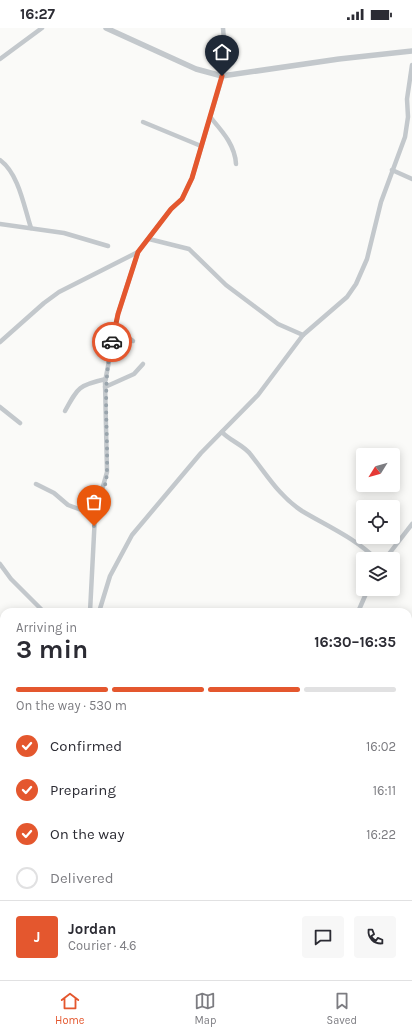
<!DOCTYPE html>
<meta charset="utf-8">
<style>
body{margin:0;font-family:Karla,sans-serif;background:#f7f7f7;color:#2b2b33;height:100vh;display:flex;flex-direction:column;font-size:15px;white-space:nowrap}
*{box-sizing:border-box;margin:0}
p{font-size:13px;color:#7c7c81}
.icon{flex:none;width:22px;height:22px;fill:none;stroke:currentColor;stroke-width:2;stroke-linecap:round;stroke-linejoin:round}
.map{position:relative;flex:1;overflow:hidden}
.side{position:absolute;left:0px;top:580px;width:412px;height:372px;display:flex;flex-direction:column;background:#fff;border-radius:12px 12px 0 0;box-shadow:0 2px 10px #0003}
.side>*{flex:none}
.needle{width:26px;rotate:233deg}
.tools{position:absolute;left:356px;top:420px;display:grid;gap:8px}
.tools a{display:grid;place-items:center;width:44px;height:44px;border-radius:4px;background:#fff;box-shadow:0 2px 10px #0003;font-size:20px}
.pin{position:absolute;display:grid;place-items:center;width:34px;height:34px;color:#fff;margin:-41px -17px;border-radius:50% 50% 50% 0;rotate:-45deg;box-shadow:0 0 4px #0007}
.pin .icon{rotate:45deg}
.courier{position:absolute;display:grid;place-items:center;width:40px;height:40px;margin:-20px;border:3px solid #e4572e;border-radius:50%;background:#fff;color:#222;box-shadow:0 1px 5px #0007}
.overview em{font-style:normal;font-weight:700}
.overview div{display:flex;flex-direction:column-reverse}
.overview{display:flex;align-items:center;justify-content:space-between;height:68px;padding:0 16px}
h1{font-size:26px;font-weight:700;line-height:30px}
.bar{display:grid;grid-template-columns:repeat(4,1fr);gap:6px 4px;align-content:center;height:48px;padding:0 16px}
.bar i{height:5px;border-radius:3px;background:#e1e1e2}
.bar .on{background:#e4572e}
.bar p{grid-column:span 4}
.line{display:flex;align-items:center;gap:10px;padding:0 16px;border-top:1px solid #e1e1e2}
.line div{flex:1}
.round{display:grid;place-items:center;flex:none;width:42px;height:42px;border-radius:4px;background:#f7f7f7}
ol{padding:0 16px;list-style:none}
li{display:flex;align-items:center;gap:12px;height:44px}
li p{margin-inline-start:auto}
li .icon{padding:4px;border-radius:50%;background:#e4572e;color:#fff;stroke-width:4}
li:last-child{color:#7c7c81}
li i{width:22px;height:22px;border:2px solid #e1e1e2;border-radius:50%}
.status{display:flex;justify-content:space-between;align-items:center;height:28px;padding:0 20px;background:#fff;direction:ltr}
.status svg{height:11px;fill:currentColor}
.tabs{display:flex;justify-content:space-around;align-items:center;height:56px;border-top:1px solid #e1e1e2;background:#fff;font-size:11px;color:#7c7c81}
.tabs a{display:grid;justify-items:center;gap:2px}
.tabs .on{color:#e4572e}
.map>svg:first-child{display:block}
</style>
<div class="status"><b>16:27</b><svg viewBox="0 0 49 12"><path d="M0 12V9h3v3zM5 12V6h3v6zM10 12V3h3v9zM15 12V0h3v12zM26 1h20v11H26zM47 4h2v5h-2z"/></svg></div>
<div class="map">
<svg width="412" height="952" viewBox="0 0 412 952">
<rect width="100%" height="100%" fill="#fafaf8"/>
<g fill="none" stroke-linecap="round" stroke-linejoin="round">
<!-- minor -->
<g stroke="#c3c8cc" stroke-width="4.5">
<path d="M 0,31 L 42,0"/>
<path d="M 211,90 C 222,103 235,117 236,136"/>
<path d="M 143,94 L 201,118"/>
<path d="M 0,132 C 19,146 24,179 31,200"/>
<path d="M 392,142 L 412,151"/>
<path d="M 0,196 L 64,205 L 108,218"/>
<path d="M 149,211 L 189,221 L 226,257 L 278,296 L 303,307"/>
<path d="M 114,301 L 133,313"/>
<path d="M 0,314 L 44,275 L 59,264 L 138,224"/>
<path d="M 105,359 L 134,346 L 143,336"/>
<path d="M 0,379 L 20,395"/>
<path d="M 65,383 C 78,359 79,357 106,351"/>
<path d="M 222,404 C 230,413 244,417 251,427 C 267,447 280,469 302,483 C 327,498 355,510 376,531"/>
<path d="M 36,456 L 54,465 L 68,477 L 95,487"/>
<path d="M 385,531 L 412,496"/>
<path d="M 0,536 L 11,551 L 44,584"/>
<path d="M 393,547 L 395,550"/>
<path d="M 90,584 L 95,487 L 107,444 L 105,354 L 118,286 L 138,224 L 171,181 L 182,171 L 192,150 L 226,36 L 223,0"/>
<path d="M 99,584 L 110,548 L 132,507 L 201,425 L 258,367 L 303,307 L 347,269 L 356,256 L 367,231 L 381,174 L 405,109 L 408,89 L 407,71 L 412,37"/>
<path d="M 358,584 L 368,561"/>
<path d="M 0,642 L 4,642"/>
<path d="M 408,752 L 412,754"/>
<path d="M 0,812 L 4,816"/>
<path d="M 0,878 L 4,873"/>
<path d="M 208,948 L 208,952"/>
<path d="M 85,952 L 85,948"/>
<path d="M 155,952 L 158,948"/>
</g>
<!-- tertiary -->
<path stroke="#c3c8cc" stroke-width="5.5" d="M 106,0 L 196,41 L 222,48 L 339,31 L 412,23"/>
</g>
<g fill="none" stroke-linecap="round" stroke-linejoin="round">
<!-- done -->
<path stroke="#99a4ac" stroke-width="4" stroke-dasharray="0 7.2" d="M 94,498 C 96,479 107,461 107,442 C 108,399 102,357 112,314"/>
<!-- route -->
<path stroke="#e4572e" stroke-width="5" d="M 112,314 L 118,286 L 138,224 L 171,181 L 182,171 L 192,150 L 222,48"/>
</g>
</svg>
<div class="tools">
<a><svg class="needle" viewBox="-14 -14 28 28"><path d="M0-13l5 13h-10z" fill="#e53935"/><path d="M0 13l5-13h-10z" fill="#7c7c81"/></svg></a>
<a><svg class="icon" aria-label="locate" viewBox="0 0 24 24"><circle cx="12" cy="12" r="6"/><path d="M12 2v4M12 18v4M2 12h4M18 12h4"/></svg></a>
<a><svg class="icon" aria-label="layers" viewBox="0 0 24 24"><path d="M12 4l9 5-9 5-9-5zM3 14l9 5 9-5"/></svg></a>
</div>
<div class="pin" style="left:94px;top:498px;background:#ea580c"><svg class="icon" aria-label="bag" viewBox="0 0 24 24"><path d="M5 8h14l-1 12H6zM9 8a3 3 0 0 1 6 0"/></svg></div>
<div class="pin" style="left:222px;top:48px;background:#1f2937"><svg class="icon" aria-label="home" viewBox="0 0 24 24"><path d="M3 11l9-7 9 7M6 9v11h12V9"/></svg></div>
<div class="courier" style="left:112px;top:314px"><svg class="icon" aria-label="car" viewBox="0 0 24 24"><path d="M5 17H2v-5l4-1 3-4h7l3 4 3 1v5h-3M9 17h6M6 11h13"/><circle cx="7" cy="17" r="2"/><circle cx="17" cy="17" r="2"/></svg></div>
<section class="side">
<div class="overview"><div><h1>3 min</h1><p>Arriving in</p></div><em>16:30–16:35</em></div>
<div class="bar"><i class="on"></i><i class="on"></i><i class="on"></i><i></i><p>On the way · 530 m</p></div>
<ol>
<li><svg class="icon" aria-label="check" viewBox="0 0 24 24"><path d="M5 12l5 5 9-10"/></svg>Confirmed<p>16:02</p></li>
<li><svg class="icon" aria-label="check" viewBox="0 0 24 24"><path d="M5 12l5 5 9-10"/></svg>Preparing<p>16:11</p></li>
<li><svg class="icon" aria-label="check" viewBox="0 0 24 24"><path d="M5 12l5 5 9-10"/></svg>On the way<p>16:22</p></li>
<li><i></i>Delivered</li>
</ol>
<div class="line" style="height:72px"><b class="round" style="background:#e4572e;color:#fff">J</b><div><b>Jordan</b><p>Courier · 4.6</p></div><a class="round"><svg class="icon" aria-label="chat" viewBox="0 0 24 24"><path d="M4 5h16v11H9l-5 4z"/></svg></a><a class="round"><svg class="icon" aria-label="phone" viewBox="0 0 24 24"><path d="M5 4h4l2 5-3 2q2 4 5 5l2-3 5 2v4C11 20 4 13 5 4z"/></svg></a></div>
</section>
</div>
<nav class="tabs">
<a class="on"><svg class="icon" aria-label="home" viewBox="0 0 24 24"><path d="M3 11l9-7 9 7M6 9v11h12V9"/></svg>Home</a>
<a><svg class="icon" aria-label="map" viewBox="0 0 24 24"><path d="M3 6l6-2 6 2 6-2v14l-6 2-6-2-6 2zM9 4v14M15 6v14"/></svg>Map</a>
<a><svg class="icon" aria-label="saved" viewBox="0 0 24 24"><path d="M7 4h10v16l-5-4-5 4z"/></svg>Saved</a>
</nav>
